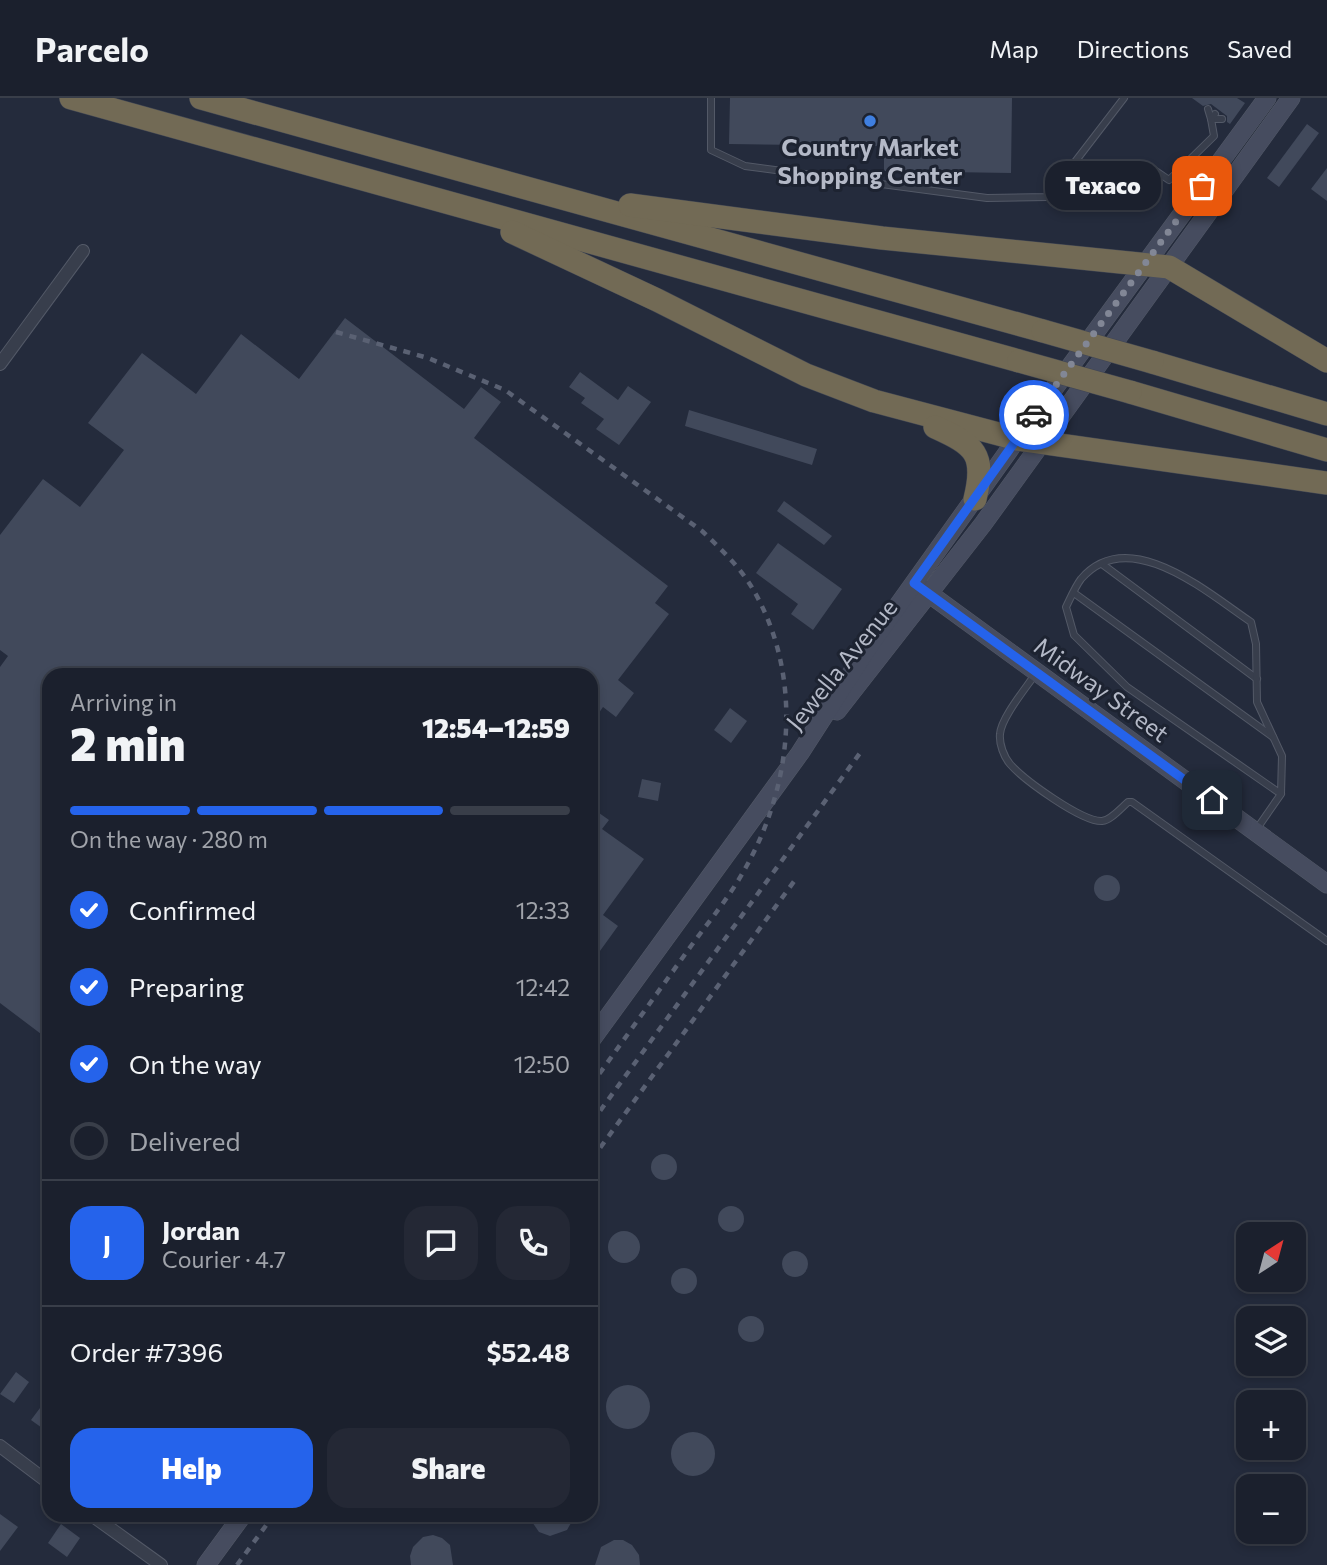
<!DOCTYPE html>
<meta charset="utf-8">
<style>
body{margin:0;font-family:Commissioner,sans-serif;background:#242835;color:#f1f3f6;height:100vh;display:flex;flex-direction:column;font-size:26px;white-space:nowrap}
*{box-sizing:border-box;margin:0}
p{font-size:23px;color:#a0a3aa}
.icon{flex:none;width:38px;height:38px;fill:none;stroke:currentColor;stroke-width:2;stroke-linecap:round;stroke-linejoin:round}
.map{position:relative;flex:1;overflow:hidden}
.panel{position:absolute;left:42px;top:570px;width:556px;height:854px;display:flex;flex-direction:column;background:#1b202d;border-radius:21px;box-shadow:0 4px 10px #0003,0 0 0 2px #393e49}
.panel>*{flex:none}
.needle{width:46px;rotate:36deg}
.controls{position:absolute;left:1236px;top:1124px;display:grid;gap:14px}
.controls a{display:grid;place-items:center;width:70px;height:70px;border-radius:14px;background:#1b202d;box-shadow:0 4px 10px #0003,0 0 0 2px #393e49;font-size:35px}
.pin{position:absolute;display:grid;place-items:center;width:60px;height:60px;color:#fff;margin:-30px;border-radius:14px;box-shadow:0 4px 10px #0006}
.courier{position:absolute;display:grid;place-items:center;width:70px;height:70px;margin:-35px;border:5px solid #2563eb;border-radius:50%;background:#fff;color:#222;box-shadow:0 2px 9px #0007}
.bubble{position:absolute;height:49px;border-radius:21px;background:#1b202d;box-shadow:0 4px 10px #0003,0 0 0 2px #393e49;font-size:23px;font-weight:800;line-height:49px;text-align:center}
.head em{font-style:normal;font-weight:800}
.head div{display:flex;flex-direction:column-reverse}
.head{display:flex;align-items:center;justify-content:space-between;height:119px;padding:0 28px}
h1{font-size:46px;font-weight:800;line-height:52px}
.bar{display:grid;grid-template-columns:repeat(4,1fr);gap:10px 7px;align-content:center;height:84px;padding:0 28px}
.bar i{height:9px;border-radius:5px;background:#393e49}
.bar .selected{background:#2563eb}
.bar p{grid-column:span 4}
.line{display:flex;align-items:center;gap:18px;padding:0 28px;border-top:2px solid #393e49}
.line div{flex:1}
.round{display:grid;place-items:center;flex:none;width:74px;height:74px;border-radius:21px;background:#242835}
ol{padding:0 28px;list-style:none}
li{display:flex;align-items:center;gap:21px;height:77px}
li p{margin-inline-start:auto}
li .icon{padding:7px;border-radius:50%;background:#2563eb;color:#fff;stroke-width:4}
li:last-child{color:#a0a3aa}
li i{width:38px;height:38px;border:4px solid #393e49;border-radius:50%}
.action{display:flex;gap:14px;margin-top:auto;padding:14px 28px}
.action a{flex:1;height:80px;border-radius:21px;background:#2563eb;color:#fff;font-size:28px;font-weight:800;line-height:80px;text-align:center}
.action a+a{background:#242835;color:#f1f3f6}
header{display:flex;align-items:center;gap:42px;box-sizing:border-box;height:98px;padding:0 35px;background:#1b202d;border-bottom:2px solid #393e49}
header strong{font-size:33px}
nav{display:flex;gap:38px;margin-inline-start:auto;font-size:24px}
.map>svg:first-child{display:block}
</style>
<header>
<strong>Parcelo</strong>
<nav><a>Map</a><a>Directions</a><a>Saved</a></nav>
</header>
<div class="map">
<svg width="1327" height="1467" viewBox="0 0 1327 1467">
<rect width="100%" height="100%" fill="#242b3c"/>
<!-- building -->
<g fill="#41495b">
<path d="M 730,0 L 1012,0 L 1011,75 L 884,73 L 884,48 L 729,46 Z"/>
<path d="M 1192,0 L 1237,0 L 1245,5 L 1230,26 L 1227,24 L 1227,18 L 1211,6 L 1203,8 Z"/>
<path d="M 1307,26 L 1319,35 L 1279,89 L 1267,80 Z"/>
<path d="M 1327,70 L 1327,103 L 1311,91 Z"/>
<path d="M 345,220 L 464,311 L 481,289 L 501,304 L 474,340 L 668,488 L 655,505 L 669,516 L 618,582 L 634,595 L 616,619 L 603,609 L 592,625 L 592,578 L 49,578 L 49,942 L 0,905 L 0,569 L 8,558 L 0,552 L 0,437 L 43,381 L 80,409 L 124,352 L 88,325 L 142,255 L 196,296 L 241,236 L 299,281 Z"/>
<path d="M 580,274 L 618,302 L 628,288 L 651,304 L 619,347 L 596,331 L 604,321 L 581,305 L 585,300 L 569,289 Z"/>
<path d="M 689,312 L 817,351 L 812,367 L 685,328 Z"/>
<path d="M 784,403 L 832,438 L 824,447 L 777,413 Z"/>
<path d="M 778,445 L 842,491 L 813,532 L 791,516 L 798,506 L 756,475 Z"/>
<path d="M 730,610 L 747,623 L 731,645 L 714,632 Z"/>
<path d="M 642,681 L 661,685 L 658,703 L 638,699 Z"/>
<path d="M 592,710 L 609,722 L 602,731 L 644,761 L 603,817 L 618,828 L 592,864 Z"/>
<circle cx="1107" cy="790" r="13"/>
<circle cx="664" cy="1069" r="13"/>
<circle cx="731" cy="1121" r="13"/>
<circle cx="624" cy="1149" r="16"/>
<circle cx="795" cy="1166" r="13"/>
<circle cx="684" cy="1183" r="13"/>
<circle cx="751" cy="1231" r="13"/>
<path d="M 16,1274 L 29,1284 L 14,1305 L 0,1296 Z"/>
<circle cx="628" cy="1309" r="22"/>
<path d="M 49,1298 L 49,1335 L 31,1322 Z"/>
<circle cx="693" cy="1356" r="22"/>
<path d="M 0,1416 L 18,1429 L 0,1453 Z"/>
<path d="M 528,1418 L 575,1418 L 567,1432 L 550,1438 L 539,1434 Z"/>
<path d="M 61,1426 L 80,1440 L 67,1459 L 48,1445 Z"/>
<path d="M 433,1437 L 442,1440 L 450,1447 L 453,1467 L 411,1467 L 410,1458 L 413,1449 L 423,1439 Z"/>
<path d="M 614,1442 L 623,1442 L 632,1447 L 639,1457 L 640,1467 L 595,1467 L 601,1449 Z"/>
</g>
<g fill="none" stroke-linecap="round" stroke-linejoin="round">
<!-- lane casing -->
<g stroke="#535967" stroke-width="8">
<g id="lane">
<path d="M 711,0 L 711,52 L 745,68 L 987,100 L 1048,99 L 1124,0"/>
<path d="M 1208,11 L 1211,21 L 1222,21"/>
<path d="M 1147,67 L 1169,82 L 1214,38 L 1211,21 L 1215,16"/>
<path d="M 1102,466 L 1257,581"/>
<path d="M 1074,495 L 1273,639"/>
<path d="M 1036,575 C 1026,590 1001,620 1000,636 C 999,646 1004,659 1010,666 C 1024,682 1082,724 1102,723 C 1111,722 1121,710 1128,704 L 1132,704 L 1327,843"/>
<path d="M 1256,732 L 1281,696 L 1282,658 L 1257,604 L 1256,546 L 1251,524 C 1209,496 1129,425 1081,481 C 1075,489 1070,501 1066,509 L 1074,537 L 1127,589 L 1281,696"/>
</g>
</g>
<!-- street casing -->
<g stroke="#535967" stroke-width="14">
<g id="street">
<path d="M 0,266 L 83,153"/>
<path d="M 0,1348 L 49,1385"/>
<path d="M 93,1418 L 161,1467"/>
</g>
</g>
<!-- secondary casing -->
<g stroke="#535967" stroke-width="19">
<g id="secondary">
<path d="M 920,489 L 1327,786"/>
<path d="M 837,613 L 983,426 L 1291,0"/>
<path d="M 592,941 L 800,655 L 869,548 L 1017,341 L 1267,0"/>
<path d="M 206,1467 L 242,1418"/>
</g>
</g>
<!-- highway casing -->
<g stroke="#404654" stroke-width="24">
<g id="highway">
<path d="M 71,0 L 1019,263"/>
<path d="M 201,0 L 1043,233"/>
<path d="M 630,107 L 882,140 L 1169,169 L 1327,263"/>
<path d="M 512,134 L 657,202 L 806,277 L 874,303 L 1017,341 L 1327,385"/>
<path d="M 1152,264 L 1327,316"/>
<path d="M 1130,294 L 1327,352"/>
<path d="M 935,329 C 975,347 986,356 975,401"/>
</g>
</g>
<!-- lane -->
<use href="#lane" stroke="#383e4c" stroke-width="6"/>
<!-- street -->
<use href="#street" stroke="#383e4c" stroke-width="12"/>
<!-- secondary -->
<use href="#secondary" stroke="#464c5f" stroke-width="18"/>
<!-- highway -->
<use href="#highway" stroke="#726a55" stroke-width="23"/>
<!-- rail -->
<g stroke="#5a6173" stroke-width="4.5" stroke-dasharray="7 7" stroke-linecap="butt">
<path d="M 336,234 L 428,260 L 505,292 L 702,433 C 721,451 741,470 754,493 C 803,579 793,685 746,769 C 731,797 710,822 691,848 C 658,894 625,940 592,986"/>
<path d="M 592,1024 L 860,655"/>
<path d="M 592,1061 L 795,782"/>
<path d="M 237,1467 L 273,1418"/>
</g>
<!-- highway-bridge casing -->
<g stroke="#404654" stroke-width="24" stroke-linecap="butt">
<g id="highway-bridge">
<path d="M 1043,233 L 1152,264"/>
<path d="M 1019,263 L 1130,294"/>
</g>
</g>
<!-- highway-bridge -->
<use href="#highway-bridge" stroke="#726a55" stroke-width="23"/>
</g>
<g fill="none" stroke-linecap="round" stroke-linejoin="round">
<!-- done -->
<path stroke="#828796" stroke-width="7" stroke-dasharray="0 12.6" d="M 1034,317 L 1202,88"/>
<!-- route -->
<path stroke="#2563eb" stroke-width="9" d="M 1034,317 L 914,485 L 1212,702"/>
</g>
<!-- markers -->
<circle fill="#3f7fe0" stroke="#1d2331" stroke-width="2.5" cx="870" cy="23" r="7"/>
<g text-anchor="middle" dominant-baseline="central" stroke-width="6" stroke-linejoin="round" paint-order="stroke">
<!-- poi labels -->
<g font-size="24" font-weight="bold" fill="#b4b9c7" stroke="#1d2331">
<text x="870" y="48">Country Market<tspan x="870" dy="28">Shopping Center</tspan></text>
</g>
<!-- street labels -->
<g font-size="24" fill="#b4b9c7" stroke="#1d2331">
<text transform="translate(841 566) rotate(-51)">Jewella Avenue</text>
<text transform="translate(1102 591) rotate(36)">Midway Street</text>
</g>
</g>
</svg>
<div class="controls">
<a><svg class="needle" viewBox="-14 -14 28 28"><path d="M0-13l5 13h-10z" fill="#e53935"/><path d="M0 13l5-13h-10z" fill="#a0a3aa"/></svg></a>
<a><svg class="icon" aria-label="layers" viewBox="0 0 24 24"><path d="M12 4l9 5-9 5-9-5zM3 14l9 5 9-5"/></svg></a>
<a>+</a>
<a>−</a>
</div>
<div class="pin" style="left:1202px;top:88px;background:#ea580c"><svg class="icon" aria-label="bag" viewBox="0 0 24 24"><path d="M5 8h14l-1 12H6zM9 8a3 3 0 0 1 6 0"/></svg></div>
<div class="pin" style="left:1212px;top:702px;background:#1f2937"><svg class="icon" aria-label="home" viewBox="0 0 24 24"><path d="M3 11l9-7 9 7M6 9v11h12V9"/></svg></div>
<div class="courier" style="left:1034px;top:317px"><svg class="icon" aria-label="car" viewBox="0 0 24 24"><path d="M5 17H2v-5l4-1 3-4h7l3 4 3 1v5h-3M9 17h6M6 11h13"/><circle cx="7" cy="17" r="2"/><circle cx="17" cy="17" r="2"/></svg></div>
<div class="bubble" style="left:1045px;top:63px;width:116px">Texaco</div>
<section class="panel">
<div class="head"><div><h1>2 min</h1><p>Arriving in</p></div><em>12:54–12:59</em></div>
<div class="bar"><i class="selected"></i><i class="selected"></i><i class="selected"></i><i></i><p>On the way · 280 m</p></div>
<ol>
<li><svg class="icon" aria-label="check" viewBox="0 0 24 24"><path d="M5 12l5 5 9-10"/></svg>Confirmed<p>12:33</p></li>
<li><svg class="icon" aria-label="check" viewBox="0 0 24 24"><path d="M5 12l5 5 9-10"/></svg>Preparing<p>12:42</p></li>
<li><svg class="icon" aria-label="check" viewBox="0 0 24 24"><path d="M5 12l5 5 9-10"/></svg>On the way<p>12:50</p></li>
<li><i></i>Delivered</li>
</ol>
<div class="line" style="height:126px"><b class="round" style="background:#2563eb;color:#fff">J</b><div><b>Jordan</b><p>Courier · 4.7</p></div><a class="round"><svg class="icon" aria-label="chat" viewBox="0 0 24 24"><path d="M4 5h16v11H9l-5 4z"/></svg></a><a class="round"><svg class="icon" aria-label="phone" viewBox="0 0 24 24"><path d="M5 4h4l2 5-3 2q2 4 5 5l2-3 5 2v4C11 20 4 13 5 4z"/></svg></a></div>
<div class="line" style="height:91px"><div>Order #7396</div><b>$52.48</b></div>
<div class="action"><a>Help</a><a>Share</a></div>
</section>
</div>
